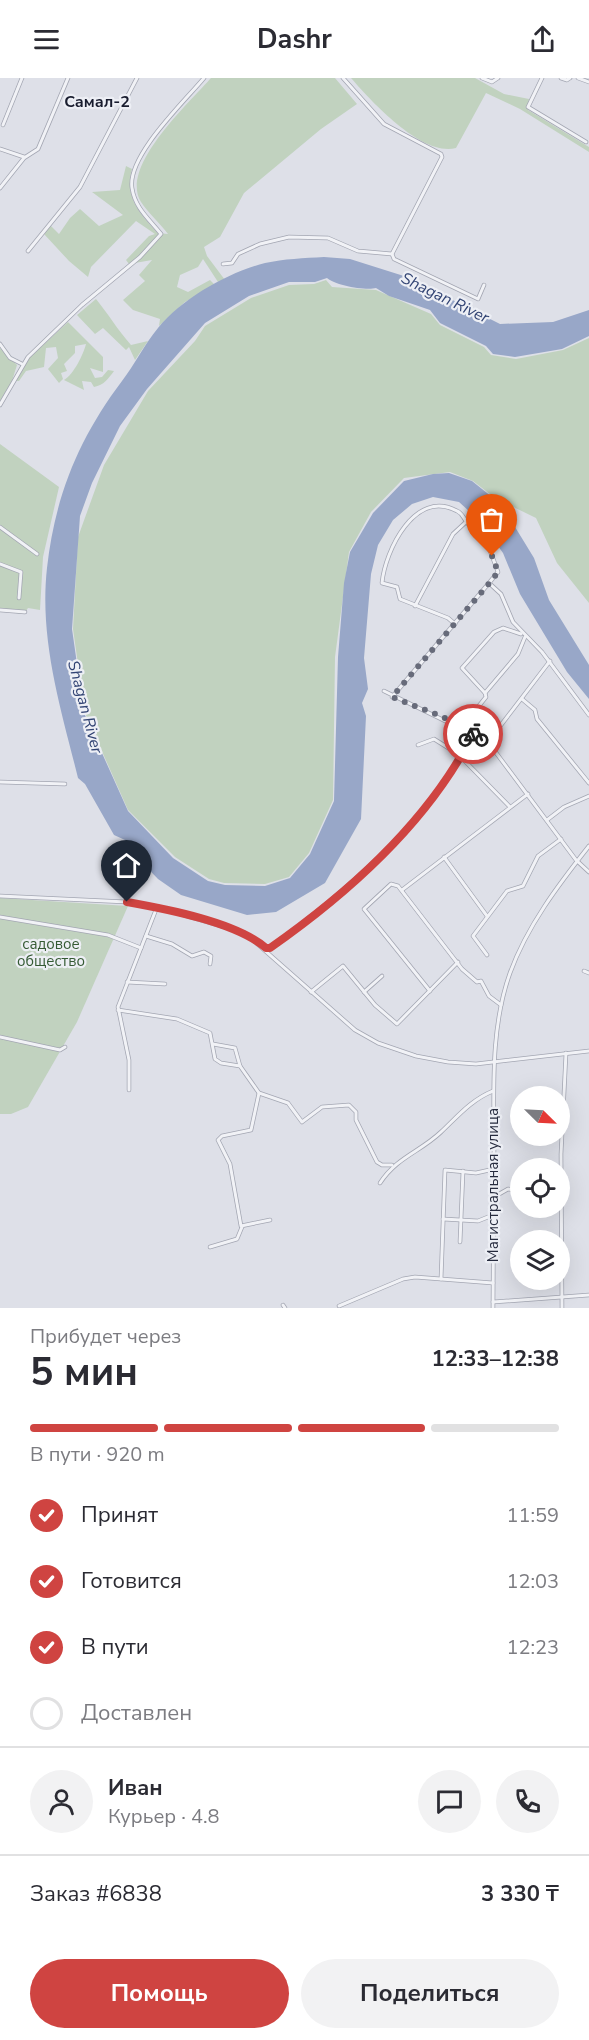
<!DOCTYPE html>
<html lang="ru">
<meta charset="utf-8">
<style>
body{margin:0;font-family:"Nunito Sans",sans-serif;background:#f2f2f3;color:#2b2b33;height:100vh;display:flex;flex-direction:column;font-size:22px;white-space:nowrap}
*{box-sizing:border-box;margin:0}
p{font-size:20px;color:#7c7c81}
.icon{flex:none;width:33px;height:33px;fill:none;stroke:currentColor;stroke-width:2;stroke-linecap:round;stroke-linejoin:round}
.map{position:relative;height:1230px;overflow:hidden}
.drawer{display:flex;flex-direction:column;background:#fff;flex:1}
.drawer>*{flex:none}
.needle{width:39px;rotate:114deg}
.buttons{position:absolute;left:510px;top:1008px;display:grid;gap:12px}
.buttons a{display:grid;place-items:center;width:60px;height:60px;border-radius:50%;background:#fff;box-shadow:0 6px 24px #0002;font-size:30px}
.pin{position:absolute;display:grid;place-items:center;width:51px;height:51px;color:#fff;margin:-62px -26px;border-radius:50% 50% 50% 0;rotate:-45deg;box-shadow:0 0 6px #0007}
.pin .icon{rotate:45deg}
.courier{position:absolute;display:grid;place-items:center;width:60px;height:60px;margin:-30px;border:4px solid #cf4441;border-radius:50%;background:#fff;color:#222;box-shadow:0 2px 8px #0007}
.headline em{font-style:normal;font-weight:700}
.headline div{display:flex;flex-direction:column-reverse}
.headline{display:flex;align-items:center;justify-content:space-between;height:102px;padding:0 30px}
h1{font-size:39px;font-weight:700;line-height:45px}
.bar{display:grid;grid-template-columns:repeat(4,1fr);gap:9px 6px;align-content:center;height:72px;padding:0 30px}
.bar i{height:8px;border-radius:4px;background:#e1e1e2}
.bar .selected{background:#cf4441}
.bar p{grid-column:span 4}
.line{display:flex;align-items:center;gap:15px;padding:0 30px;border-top:2px solid #e1e1e2}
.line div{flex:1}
.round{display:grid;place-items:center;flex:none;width:63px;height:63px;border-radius:32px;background:#f2f2f3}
ol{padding:0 30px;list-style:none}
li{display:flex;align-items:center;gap:18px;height:66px}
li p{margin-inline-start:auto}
li .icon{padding:6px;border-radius:50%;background:#cf4441;color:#fff;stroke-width:4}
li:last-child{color:#7c7c81}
li i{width:33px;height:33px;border:3px solid #e1e1e2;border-radius:50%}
.primary-button{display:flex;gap:12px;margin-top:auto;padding:12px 30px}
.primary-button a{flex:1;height:69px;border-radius:36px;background:#cf4441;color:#fff;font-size:24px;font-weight:700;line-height:69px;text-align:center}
.primary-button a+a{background:#f2f2f3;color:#2b2b33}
header{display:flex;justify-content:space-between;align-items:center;height:78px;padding:0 30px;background:#fff;font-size:27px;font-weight:700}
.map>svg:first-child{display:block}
</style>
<header><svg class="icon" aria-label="menu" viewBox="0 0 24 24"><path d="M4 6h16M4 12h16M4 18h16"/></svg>Dashr<svg class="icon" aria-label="share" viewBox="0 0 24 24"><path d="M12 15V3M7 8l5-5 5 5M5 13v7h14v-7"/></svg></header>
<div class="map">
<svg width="589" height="1230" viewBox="0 0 589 1230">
<rect width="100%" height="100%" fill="#dee0e8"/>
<!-- green -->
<g fill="#c1d2bf">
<path d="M 211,0 L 335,0 L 357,26 L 321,51 L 244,115 L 220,159 L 204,169 L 207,178 L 225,202 L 218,204 L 203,181 L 198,189 L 180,197 L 177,209 L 188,214 L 210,202 L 215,207 L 185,224 L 159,248 L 160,241 L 133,232 L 123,222 L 145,203 L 139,197 L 152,182 L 129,186 L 126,182 L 149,158 L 155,156 L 136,143 L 91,189 L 88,199 L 69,183 L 44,156 L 50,147 L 59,156 L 70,140 L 80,131 L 99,148 L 123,137 L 92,114 L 120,112 L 126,88 L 132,91 C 124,118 140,136 158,155 L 168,156 C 160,145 148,135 141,124 C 119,89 189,25 211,0 Z"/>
<path d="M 351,0 L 475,0 L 504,16 L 529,21 L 528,32 L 589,69 L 589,74 L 520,31 L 486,15 L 456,70 C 422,79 371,23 351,0 Z"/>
<path d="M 326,202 L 332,209 L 376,212 L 431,236 L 440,247 L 484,269 L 491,277 L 516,281 L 563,272 L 589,260 L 589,525 L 557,485 L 536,440 L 495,420 L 473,403 L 450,394 L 404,400 L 371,434 L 349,474 L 335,579 L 333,722 L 309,775 L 289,799 L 265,806 L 224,805 L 209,801 L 175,779 L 128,732 L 85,635 L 73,551 L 78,459 L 104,387 L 148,313 L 195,263 L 205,248 L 251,220 L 289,207 L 314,206 Z"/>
<path d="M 96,221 C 109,237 117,251 131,267 L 148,263 L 135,282 L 129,269 L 126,272 L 103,250 L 95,256 L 77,237 Z"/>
<path d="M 68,244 L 103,279 L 103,294 L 90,290 L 95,300 L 102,299 L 108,292 L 114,293 C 108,301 104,307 94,309 L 91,304 L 82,303 L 84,312 L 64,302 C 74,296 83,277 86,266 L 75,268 L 75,275 L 64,286 L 67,293 L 61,295 L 63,301 L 59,305 L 48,291 L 58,280 L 56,269 L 46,270 L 44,289 L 26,293 L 19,303 L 15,303 L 29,280 Z"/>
<path d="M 0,270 L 17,287 L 12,303 L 0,323 Z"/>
<path d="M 0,366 L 59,409 L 43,479 L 40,532 L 28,530 L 24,536 L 0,533 Z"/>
<path d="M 0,820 L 128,828 L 77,944 L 28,1029 L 11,1036 L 0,1036 Z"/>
</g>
<!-- water -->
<path fill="#98a7c8" d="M 324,179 L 350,181 L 407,199 L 500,246 L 553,244 L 589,232 L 589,258 L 562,271 L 515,279 L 493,276 L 486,268 L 440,245 L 430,232 L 389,218 L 376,210 C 366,213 334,207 327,200 L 315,204 L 289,204 L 249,218 L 205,245 L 147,311 L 120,348 L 92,405 L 80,438 L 72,551 L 84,635 L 128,733 L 173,780 L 208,803 L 225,807 L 265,808 L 290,800 L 310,776 L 334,723 L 338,579 L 344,505 L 350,474 L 373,435 L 404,403 L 433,396 L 449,395 L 472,403 L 492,419 L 512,444 L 534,480 L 549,522 L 589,587 L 589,621 L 567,594 L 520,516 L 503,475 L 480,443 L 459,424 L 433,419 L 412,426 L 393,442 L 378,467 L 371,496 L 364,580 L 368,611 L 362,625 L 366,638 L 361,741 L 325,805 L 276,834 L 247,837 L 181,817 L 158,801 L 128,770 L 125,762 L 114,757 L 85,706 L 78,700 C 61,631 39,562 47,490 C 55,418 79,360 122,303 C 135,286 144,267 158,250 C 183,220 227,195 265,185 C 284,181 304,180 324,179 Z"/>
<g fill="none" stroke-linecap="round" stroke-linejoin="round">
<!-- street casing -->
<g stroke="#a3a6b2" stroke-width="4.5">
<g id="street">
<path d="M 343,0 L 384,46 L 441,76 L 442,79 L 392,176 L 394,181 L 478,221 L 484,207"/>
<path d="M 482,0 L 492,4 L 498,0"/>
<path d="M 542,0 L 528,29 L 586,64"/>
<path d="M 561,0 L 567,2 L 570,0"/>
<path d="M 578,0 L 589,4"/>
<path d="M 3,47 L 22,0"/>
<path d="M 0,71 L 24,79"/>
<path d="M 0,110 L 24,80 L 38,71 L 68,0"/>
<path d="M 28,173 L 80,109 L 137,0"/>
<path d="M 223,186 L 232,185 L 238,176 L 260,166 L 289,159 L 328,160 L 358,173 L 392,176"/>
<path d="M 0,266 L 10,280 L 22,286"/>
<path d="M 0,327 L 28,279 L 82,227 L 140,179 L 161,156 C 149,141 135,130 132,110 C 127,78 184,24 204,0"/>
<path d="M 0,449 L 37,476"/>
<path d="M 0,486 L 21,494 L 19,520"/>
<path d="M 415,528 L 453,456 L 466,444"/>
<path d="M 0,532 L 25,534"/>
<path d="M 455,546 L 448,540 L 400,521 L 397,509 L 382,505 C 385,473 415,410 457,433 C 462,435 463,439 466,443 C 471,451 479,456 485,464 C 491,472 494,484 498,494 L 489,505 L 501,516 L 513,544 L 542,574 L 589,637"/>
<path d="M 384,613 L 488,664 L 576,782 L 589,794"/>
<path d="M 485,615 L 462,590 L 494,554 L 503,550 L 521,556"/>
<path d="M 392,619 L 489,505"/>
<path d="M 522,621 L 535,632 L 537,641 L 589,705"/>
<path d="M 462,649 L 486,619 L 485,615 L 518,576 L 525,559"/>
<path d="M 488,664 L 550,583"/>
<path d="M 418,667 L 434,661 L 458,676 L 510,729"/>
<path d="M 0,704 L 65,706"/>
<path d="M 547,742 L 564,729 L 589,718"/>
<path d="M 444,779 L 487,838"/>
<path d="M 402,812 L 528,716"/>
<path d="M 0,818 L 127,824 L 160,830 L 245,855 L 355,952 L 378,965 L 416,978 L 448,984 L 476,986 L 589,973"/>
<path d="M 0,839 L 108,857 L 141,870"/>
<path d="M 146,858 L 172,866 L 192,878 L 204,874 L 211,878 L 210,886"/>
<path d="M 266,870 C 280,868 295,851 306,842 C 372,790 435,731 473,655"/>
<path d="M 487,877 L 473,858 L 507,813 L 523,808 L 538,778 L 561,761"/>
<path d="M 584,893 L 589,895"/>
<path d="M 127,904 L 165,906"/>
<path d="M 430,913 L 364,831 L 391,806 L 398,808 L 462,891 L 477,904 L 481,903 L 489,918 L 501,927"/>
<path d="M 311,914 L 343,888 L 375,927 L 397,946 L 458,884"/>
<path d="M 364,914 L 382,898"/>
<path d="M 118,932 L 177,941 L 210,955 L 215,981 L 221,985 L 240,988 L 259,1015 L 288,1025 L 302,1044 L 322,1029 L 349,1027 L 356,1034 L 356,1042 L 377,1084 L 382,1087 L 392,1087"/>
<path d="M 0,959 L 60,972 L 65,969"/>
<path d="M 213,966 L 235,970 L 240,988"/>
<path d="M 129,1012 L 129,982 L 118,929 L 157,829"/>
<path d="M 259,1015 L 251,1052 L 222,1058 L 218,1062 L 230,1086 L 241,1148 L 270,1142"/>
<path d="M 380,1105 C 397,1079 420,1074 441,1054 C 458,1038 471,1022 493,1013"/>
<path d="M 494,1119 L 508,1111 L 520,1113"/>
<path d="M 443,1141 L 478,1143 L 493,1137"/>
<path d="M 460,1164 L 463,1093"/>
<path d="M 210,1169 L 237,1161 L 242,1149"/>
<path d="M 441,1201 L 445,1092 L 476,1095 L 494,1091"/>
<path d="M 493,1224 L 589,1217"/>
<path d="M 283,1227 L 285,1230"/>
<path d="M 339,1228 L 403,1201 L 415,1199 L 493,1205"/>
<path d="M 493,1230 C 493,1177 494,1124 494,1071 C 494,1012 490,951 510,895 C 527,848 559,806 589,768"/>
<path d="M 562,1230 L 561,1076 L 566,975"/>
</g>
</g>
<!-- street -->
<use href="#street" stroke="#f1f2f6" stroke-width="3"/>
</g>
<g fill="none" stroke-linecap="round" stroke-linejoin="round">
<!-- done -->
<path stroke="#676b7a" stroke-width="6" stroke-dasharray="0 10.8" d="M 473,656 L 443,639 L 392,619 L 492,502 L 498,494 L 492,478"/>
<!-- route -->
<path stroke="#cf4441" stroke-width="8" d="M 127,824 C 166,831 236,844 266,870 L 270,870 C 350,814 429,743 473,656"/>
</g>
<g text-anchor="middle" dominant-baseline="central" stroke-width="4.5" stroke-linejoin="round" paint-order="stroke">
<!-- park labels -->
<g font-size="15" fill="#355a34" stroke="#edeff5">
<text x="51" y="866">садовое<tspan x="51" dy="17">общество</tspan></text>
</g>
<!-- street labels -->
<g font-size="15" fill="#272c3f" stroke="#edeff5">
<text transform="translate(493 1107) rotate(-90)">Магистральная улица</text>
</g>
<!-- neighbourhood labels -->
<g font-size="16" font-weight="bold" fill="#191d2f" stroke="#edeff5">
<text x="97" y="24">Самал-2</text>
</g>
<!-- water labels -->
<g font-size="16" font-style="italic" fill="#314373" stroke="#edeff5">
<text transform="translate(445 220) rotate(26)">Shagan River</text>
<text transform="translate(85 629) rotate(75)">Shagan River</text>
</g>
</g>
</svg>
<div class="buttons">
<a><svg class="needle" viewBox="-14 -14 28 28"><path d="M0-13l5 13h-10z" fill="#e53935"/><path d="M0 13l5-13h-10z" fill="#7c7c81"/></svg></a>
<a><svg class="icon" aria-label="locate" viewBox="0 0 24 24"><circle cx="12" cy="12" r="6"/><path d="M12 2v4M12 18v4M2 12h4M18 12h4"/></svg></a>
<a><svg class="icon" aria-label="layers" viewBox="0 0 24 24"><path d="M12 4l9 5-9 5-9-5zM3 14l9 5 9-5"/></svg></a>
</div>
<div class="pin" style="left:492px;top:478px;background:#ea580c"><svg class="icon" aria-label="bag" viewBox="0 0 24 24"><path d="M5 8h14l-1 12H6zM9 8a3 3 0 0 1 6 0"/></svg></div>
<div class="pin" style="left:127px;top:824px;background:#1f2937"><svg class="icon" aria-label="home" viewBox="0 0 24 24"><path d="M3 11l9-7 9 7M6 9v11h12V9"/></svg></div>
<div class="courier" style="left:473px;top:656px"><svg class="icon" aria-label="bike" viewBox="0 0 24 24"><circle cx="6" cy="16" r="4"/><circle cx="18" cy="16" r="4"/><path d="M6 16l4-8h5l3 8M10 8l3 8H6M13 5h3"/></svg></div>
</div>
<section class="drawer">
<div class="headline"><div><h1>5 мин</h1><p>Прибудет через</p></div><em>12:33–12:38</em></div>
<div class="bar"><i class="selected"></i><i class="selected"></i><i class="selected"></i><i></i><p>В пути · 920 m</p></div>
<ol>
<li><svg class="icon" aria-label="check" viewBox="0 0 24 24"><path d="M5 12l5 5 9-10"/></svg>Принят<p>11:59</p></li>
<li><svg class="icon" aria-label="check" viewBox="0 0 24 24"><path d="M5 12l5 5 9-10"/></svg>Готовится<p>12:03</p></li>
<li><svg class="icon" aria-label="check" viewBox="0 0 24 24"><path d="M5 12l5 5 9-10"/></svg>В пути<p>12:23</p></li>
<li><i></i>Доставлен</li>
</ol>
<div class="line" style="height:108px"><a class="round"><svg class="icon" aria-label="person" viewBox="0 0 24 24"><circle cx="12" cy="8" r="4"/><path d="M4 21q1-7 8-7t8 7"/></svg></a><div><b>Иван</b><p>Курьер · 4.8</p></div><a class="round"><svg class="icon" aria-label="chat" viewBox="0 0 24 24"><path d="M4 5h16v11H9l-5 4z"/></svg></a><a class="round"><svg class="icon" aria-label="phone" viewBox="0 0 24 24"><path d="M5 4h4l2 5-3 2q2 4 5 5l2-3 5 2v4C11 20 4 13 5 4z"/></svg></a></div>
<div class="line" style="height:78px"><div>Заказ #6838</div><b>3 330 ₸</b></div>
<div class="primary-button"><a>Помощь</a><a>Поделиться</a></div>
</section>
